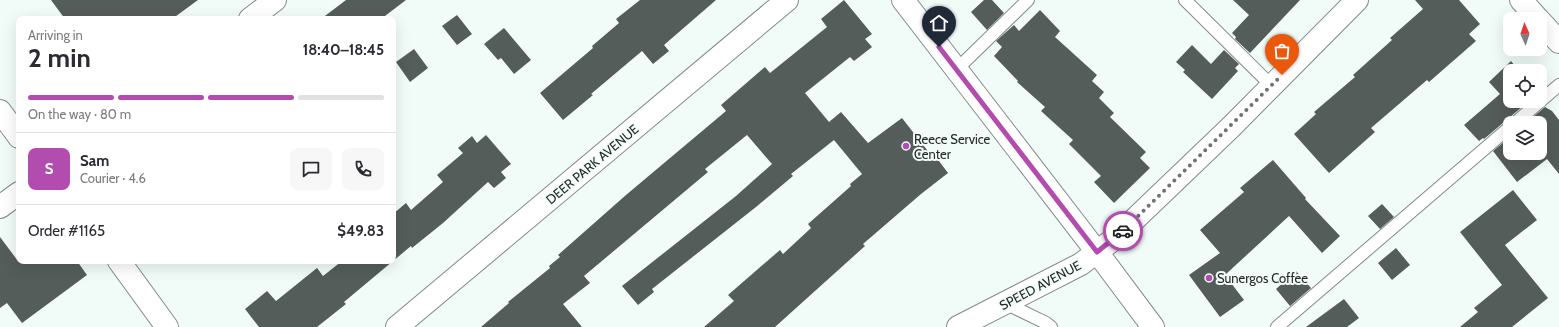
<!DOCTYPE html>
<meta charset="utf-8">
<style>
body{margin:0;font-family:Cabin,sans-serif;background:#f7f7f7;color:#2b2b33;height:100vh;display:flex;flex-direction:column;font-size:15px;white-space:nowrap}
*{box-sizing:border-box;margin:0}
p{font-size:13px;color:#7c7c81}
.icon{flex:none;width:22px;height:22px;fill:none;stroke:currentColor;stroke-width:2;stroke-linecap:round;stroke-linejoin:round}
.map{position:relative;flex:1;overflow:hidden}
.side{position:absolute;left:16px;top:16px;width:380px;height:248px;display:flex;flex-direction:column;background:#fff;border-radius:8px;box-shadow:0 4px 16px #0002}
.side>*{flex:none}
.needle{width:26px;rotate:357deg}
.fabs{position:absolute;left:1503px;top:12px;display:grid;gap:8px}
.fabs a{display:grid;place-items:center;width:44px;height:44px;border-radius:8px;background:#fff;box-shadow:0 4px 16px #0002;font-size:20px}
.pin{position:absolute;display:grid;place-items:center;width:34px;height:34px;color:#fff;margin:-41px -17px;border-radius:50% 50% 50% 0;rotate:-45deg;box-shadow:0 0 4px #0007}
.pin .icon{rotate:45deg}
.courier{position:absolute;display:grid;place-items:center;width:40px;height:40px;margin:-20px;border:3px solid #b34caf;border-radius:50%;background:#fff;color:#222;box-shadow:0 1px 5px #0007}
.head em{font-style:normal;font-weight:800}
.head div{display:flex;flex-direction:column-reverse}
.head{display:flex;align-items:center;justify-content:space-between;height:68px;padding:0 12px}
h1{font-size:26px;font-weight:800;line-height:30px}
.bar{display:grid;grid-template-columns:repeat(4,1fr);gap:6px 4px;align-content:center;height:48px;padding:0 12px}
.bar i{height:5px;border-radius:3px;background:#e1e1e2}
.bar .on{background:#b34caf}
.bar p{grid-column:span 4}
.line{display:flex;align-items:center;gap:10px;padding:0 12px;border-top:1px solid #e1e1e2}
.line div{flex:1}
.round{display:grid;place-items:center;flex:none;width:42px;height:42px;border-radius:8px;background:#f7f7f7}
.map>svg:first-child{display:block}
</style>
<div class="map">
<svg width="1559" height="327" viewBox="0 0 1559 327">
<rect width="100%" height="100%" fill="#f1fcf8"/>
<!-- building -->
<g fill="#545d5a">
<path d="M 51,0 L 198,0 L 172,19 L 65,19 Z"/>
<path d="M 346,0 L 406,0 L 381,19 L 321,19 Z"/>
<path d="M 640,0 L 716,0 L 664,45 L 669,51 L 653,64 L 642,51 L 591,94 L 593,95 L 563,120 L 540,93 L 593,48 L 592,46 L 619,23 L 616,19 Z"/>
<path d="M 844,0 L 872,34 L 865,39 L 872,47 L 854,61 L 850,57 L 805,93 L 829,122 L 841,112 L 868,143 L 902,118 L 934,159 L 936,157 L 948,173 L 921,194 L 863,244 L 865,246 L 775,327 L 704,327 L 734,301 L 728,295 L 780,250 L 783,254 L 811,228 L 808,224 L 851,186 L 850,184 L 862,174 L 834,140 L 791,174 L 793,176 L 756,207 L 652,289 L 654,292 L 638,305 L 622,286 L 736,196 L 772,164 L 747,135 L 705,169 L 708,172 L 584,276 L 590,283 L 563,304 L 582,327 L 481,327 L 509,303 L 508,302 L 550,268 L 549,266 L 560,257 L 558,255 L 626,195 L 726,111 L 721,105 L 765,67 L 770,73 L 827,27 L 821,19 Z"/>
<path d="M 984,0 L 992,0 L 1004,13 L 987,30 L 971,12 Z"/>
<path d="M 1233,0 L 1300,0 L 1250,53 L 1235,39 L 1236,37 L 1232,33 L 1249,15 Z"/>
<path d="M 1415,0 L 1459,0 L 1480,24 L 1469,34 L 1476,41 L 1429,82 L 1427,80 L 1371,128 L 1375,132 L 1329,173 L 1294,134 L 1316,114 L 1314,112 L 1355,77 L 1353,75 L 1392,40 L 1390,38 L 1423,9 Z"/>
<path d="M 1040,10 L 1060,31 L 1055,37 L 1097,75 L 1092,81 L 1104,92 L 1099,98 L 1114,113 L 1110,117 L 1146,152 L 1140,158 L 1150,168 L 1114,203 L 1094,182 L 1101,176 L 1069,144 L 1073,140 L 1041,111 L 1045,107 L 1017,82 L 1018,81 L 994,56 L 1002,47 L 996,41 L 1014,25 L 1019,31 Z"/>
<path d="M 457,15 L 472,34 L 457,45 L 442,26 Z"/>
<path d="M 504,28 L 531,60 L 514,74 L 501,58 L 498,60 L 484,44 Z"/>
<path d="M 1192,45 L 1211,64 L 1224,50 L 1239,64 L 1235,68 L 1238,71 L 1212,99 L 1183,72 L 1185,70 L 1176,62 Z"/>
<path d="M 414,49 L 428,68 L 410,82 L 396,62 Z"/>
<path d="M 1511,61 L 1519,71 L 1510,71 L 1510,101 L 1529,101 L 1484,139 L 1483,138 L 1479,141 L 1464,125 L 1500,94 L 1489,82 Z"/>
<path d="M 1545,107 L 1552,111 L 1559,120 L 1559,174 L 1547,159 L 1517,182 L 1493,151 L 1510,137 L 1510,153 L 1540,153 L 1540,123 L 1526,123 Z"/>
<path d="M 486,135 L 511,164 L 501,172 L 506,178 L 494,188 L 488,182 L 443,223 L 412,248 L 411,246 L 344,302 L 346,304 L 317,327 L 259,327 L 245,309 L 267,291 L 276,301 L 317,268 L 323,276 L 342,261 L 393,261 L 393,214 L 406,203 L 411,210 L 443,182 L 437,175 L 463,153 L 458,148 L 472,136 L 477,143 Z"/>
<path d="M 1273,160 L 1306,198 L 1305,199 L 1340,236 L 1322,253 L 1289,216 L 1225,275 L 1244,300 L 1220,317 L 1189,275 L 1220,253 L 1200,230 L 1244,192 L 1240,188 Z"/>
<path d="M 1513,190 L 1537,220 L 1505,245 L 1548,298 L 1512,327 L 1460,327 L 1478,312 L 1474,308 L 1502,285 L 1460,232 Z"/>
<path d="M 1382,204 L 1394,217 L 1380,229 L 1368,216 Z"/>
<path d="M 0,237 L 18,261 L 77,261 L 87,275 L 22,323 L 7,303 L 0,308 Z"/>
<path d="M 1396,248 L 1410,265 L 1392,280 L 1378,263 Z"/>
<path d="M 1296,271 L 1311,288 L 1290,306 L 1276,289 Z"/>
<path d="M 1344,299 L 1359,318 L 1347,327 L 1306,327 Z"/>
</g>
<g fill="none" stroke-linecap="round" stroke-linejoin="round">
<!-- lane casing -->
<g stroke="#828b88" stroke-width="14">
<g id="lane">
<path d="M 1185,0 L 1272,86"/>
<path d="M 956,70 L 1028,0"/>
<path d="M 1515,123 L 1559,85"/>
<path d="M 1005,303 L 1046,323 L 1051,327"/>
<path d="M 1277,327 L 1510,127"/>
</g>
</g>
<!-- street casing -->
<g stroke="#828b88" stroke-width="24">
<g id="street">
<path d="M 903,0 L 1097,252 L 1153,327"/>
<path d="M 1521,0 L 1538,19"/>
<path d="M 250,19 L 275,0"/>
<path d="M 1540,21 L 1559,42"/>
<path d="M 0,111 L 19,137"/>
<path d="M 0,207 L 19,193"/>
<path d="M 119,261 L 167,327"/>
<path d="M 397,327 L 787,0"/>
<path d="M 958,327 L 1081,264 L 1114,239 L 1231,127 L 1357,0"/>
</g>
</g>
<!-- lane -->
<use href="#lane" stroke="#fff" stroke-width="12"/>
<!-- street -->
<use href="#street" stroke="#fff" stroke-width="22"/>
</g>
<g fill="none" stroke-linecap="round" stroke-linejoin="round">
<!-- done -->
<path stroke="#6d7471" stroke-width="4" stroke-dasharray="0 7.2" d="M 1123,231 L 1282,75"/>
<!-- route -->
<path stroke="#b34caf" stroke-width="5" d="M 939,47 L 1097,252 L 1123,231"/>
</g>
<!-- markers -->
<g fill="#b34caf" stroke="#f1fcf8" stroke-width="1.5">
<circle cx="906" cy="146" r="4"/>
<circle cx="1209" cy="278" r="4"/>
</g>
<g text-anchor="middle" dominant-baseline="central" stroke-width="4" stroke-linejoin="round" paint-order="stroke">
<!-- poi labels -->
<g font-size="13" fill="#262a29" stroke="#f1fcf8" text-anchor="start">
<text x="914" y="139">Reece Service<tspan x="914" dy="15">Center</tspan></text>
<text x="1217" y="278">Sunergos Coffee</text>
</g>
<!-- street labels -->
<g font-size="13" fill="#262a29" stroke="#f1fcf8">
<text transform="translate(592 164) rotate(-40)">DEER PARK AVENUE</text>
<text transform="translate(1040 285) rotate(-28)">SPEED AVENUE</text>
</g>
</g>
</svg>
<div class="fabs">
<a><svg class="needle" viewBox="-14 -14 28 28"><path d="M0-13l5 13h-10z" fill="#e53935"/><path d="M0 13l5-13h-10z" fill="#7c7c81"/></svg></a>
<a><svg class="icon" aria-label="locate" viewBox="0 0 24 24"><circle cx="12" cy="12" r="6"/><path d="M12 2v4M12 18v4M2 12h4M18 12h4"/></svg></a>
<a><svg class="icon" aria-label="layers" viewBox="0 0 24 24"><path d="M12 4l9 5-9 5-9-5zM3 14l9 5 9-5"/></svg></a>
</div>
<div class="pin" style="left:1282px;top:75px;background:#ea580c"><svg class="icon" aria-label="bag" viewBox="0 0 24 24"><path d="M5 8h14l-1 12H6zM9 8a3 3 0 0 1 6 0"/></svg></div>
<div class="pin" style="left:939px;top:47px;background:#1f2937"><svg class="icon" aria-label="home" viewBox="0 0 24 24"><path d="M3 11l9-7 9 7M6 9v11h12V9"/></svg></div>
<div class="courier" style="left:1123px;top:231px"><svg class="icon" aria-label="car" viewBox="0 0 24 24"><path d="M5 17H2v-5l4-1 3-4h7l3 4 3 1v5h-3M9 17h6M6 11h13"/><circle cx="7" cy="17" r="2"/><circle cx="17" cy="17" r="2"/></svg></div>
<section class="side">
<div class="head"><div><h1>2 min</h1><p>Arriving in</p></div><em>18:40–18:45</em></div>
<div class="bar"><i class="on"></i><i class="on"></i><i class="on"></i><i></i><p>On the way · 80 m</p></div>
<div class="line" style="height:72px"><b class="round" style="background:#b34caf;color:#fff">S</b><div><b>Sam</b><p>Courier · 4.6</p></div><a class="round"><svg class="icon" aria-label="chat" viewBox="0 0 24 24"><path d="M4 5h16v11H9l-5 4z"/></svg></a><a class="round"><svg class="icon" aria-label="phone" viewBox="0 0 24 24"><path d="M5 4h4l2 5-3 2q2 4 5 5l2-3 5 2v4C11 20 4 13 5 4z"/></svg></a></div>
<div class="line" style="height:52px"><div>Order #1165</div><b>$49.83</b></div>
</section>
</div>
